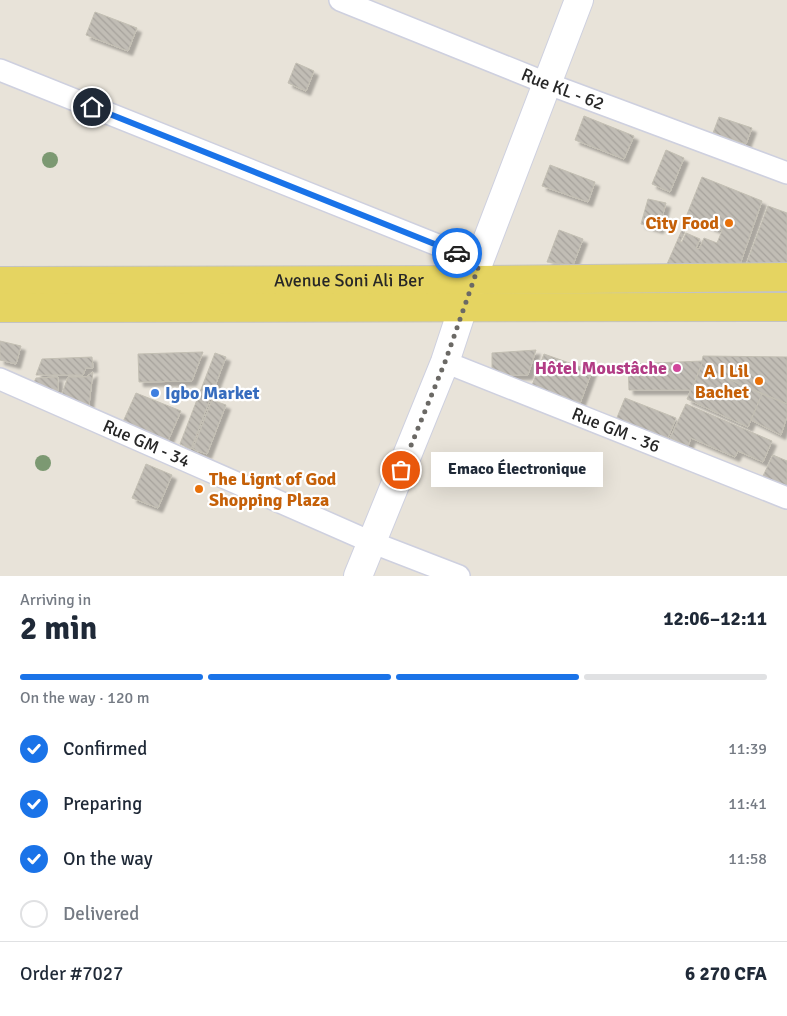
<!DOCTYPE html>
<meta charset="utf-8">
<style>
body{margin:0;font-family:Signika,sans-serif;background:#f2f2f3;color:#1f2937;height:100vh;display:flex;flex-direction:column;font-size:19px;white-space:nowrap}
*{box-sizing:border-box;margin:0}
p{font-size:16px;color:#747a83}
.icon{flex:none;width:28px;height:28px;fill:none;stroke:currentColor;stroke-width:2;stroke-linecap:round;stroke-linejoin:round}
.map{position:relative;height:576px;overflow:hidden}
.sheet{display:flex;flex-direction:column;background:#fff;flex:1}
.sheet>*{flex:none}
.pin{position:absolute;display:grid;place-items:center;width:42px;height:42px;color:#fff;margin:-21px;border:2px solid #fff;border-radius:50%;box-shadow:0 1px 5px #0007}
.courier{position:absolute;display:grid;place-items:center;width:50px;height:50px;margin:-25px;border:4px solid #1a73e8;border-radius:50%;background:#fff;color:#222;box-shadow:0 1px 6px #0007}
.bubble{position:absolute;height:35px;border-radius:0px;background:#fff;box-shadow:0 5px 20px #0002;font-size:16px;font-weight:700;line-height:35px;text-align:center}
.headline em{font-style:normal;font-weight:700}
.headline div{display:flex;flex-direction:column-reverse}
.headline{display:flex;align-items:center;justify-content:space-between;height:85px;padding:0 20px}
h1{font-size:32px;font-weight:700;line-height:38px}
.bar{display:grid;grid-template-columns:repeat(4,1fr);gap:8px 5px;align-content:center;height:60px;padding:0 20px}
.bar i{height:6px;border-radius:4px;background:#e0e1e3}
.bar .on{background:#1a73e8}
.bar p{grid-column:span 4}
.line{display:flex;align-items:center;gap:12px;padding:0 20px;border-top:1px solid #e0e1e3}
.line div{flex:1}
ol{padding:0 20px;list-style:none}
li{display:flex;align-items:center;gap:15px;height:55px}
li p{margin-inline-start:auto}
li .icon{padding:5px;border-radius:50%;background:#1a73e8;color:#fff;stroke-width:4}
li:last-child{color:#747a83}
li i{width:28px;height:28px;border:2px solid #e0e1e3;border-radius:50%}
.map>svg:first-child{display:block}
</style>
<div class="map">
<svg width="787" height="576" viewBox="0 0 787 576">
<defs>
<pattern id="building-back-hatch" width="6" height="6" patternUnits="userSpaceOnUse" patternTransform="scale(1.25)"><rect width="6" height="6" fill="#c1bdb5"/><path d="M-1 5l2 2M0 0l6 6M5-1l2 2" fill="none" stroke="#a6a29c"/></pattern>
<filter id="shadow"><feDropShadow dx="4.5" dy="4.5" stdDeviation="1" flood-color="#0004"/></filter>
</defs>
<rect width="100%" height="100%" fill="#e8e3d9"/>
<!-- building -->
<g fill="url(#building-back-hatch)" stroke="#c3bfb3" filter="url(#shadow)">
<path d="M 95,12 L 137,28 L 128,51 L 86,35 Z"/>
<path d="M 296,63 L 314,71 L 306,91 L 288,83 Z"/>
<path d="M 584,116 L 634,136 L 624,159 L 575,140 Z"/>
<path d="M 719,117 L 752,128 L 746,144 L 713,133 Z"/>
<path d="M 666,150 L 684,158 L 670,192 L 652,184 Z"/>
<path d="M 550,165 L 595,182 L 588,202 L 542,186 Z"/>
<path d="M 702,177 L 762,201 L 738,270 L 664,271 L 682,230 L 685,232 L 680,242 L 682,242 L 686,233 L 700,239 L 696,248 L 699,249 L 704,238 L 717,243 L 722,231 L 686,217 Z"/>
<path d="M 648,199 L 666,203 L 659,229 L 641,224 Z"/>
<path d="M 768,206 L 787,213 L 787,270 L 744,270 Z"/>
<path d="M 559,230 L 583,239 L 573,265 L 547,262 Z"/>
<path d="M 0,341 L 21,346 L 16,364 L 0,360 Z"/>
<path d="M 536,350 L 528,375 L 492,375 L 492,353 Z"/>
<path d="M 203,352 L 192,381 L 139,382 L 138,354 Z"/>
<path d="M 215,353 L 226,357 L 191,449 L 180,444 Z"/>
<path d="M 544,354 L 592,371 L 579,406 L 531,388 Z"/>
<path d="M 703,356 L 787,357 L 787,404 L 701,367 Z"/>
<path d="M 92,357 L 93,368 L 86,368 L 83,375 L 36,375 L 42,359 Z"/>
<path d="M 703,361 L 691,390 L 629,390 L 628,364 Z"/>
<path d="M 701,367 L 762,394 L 748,427 L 687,399 Z"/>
<path d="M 93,372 L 88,413 L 59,402 L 68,377 L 86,377 Z"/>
<path d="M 58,377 L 58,391 L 53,389 L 53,398 L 31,389 L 36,378 Z"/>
<path d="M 136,393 L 181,411 L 167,443 L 122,424 Z"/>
<path d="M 762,394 L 787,404 L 787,416 L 781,435 L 751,420 Z"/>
<path d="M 625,398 L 676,418 L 667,440 L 616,420 Z"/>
<path d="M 212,400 L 226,405 L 207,454 L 193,449 Z"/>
<path d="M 686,404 L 772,441 L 763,462 L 738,451 L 735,457 L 691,438 L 688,446 L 670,438 Z"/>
<path d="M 773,455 L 787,461 L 787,487 L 763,476 Z"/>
<path d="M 146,464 L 172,475 L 158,508 L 132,498 Z"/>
</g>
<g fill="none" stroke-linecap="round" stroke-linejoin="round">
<!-- street casing -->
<g stroke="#ced0df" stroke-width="24">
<g id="street">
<path id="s1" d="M 340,0 L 546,83 L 787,173"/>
<path d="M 0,70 L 480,262"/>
<path id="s2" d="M 445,362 L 787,498"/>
<path id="s3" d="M 0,379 L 371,542 L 459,576"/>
</g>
</g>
<!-- secondary casing -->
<g stroke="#ced0df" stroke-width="30">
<path id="secondary" d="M 358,576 L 445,362 L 472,280 L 579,0"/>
</g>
<!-- primary casing -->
<g stroke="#c3c3c3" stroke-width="30">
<g id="primary">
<path id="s4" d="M 0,281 L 472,280 L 787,277"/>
<path d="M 0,308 L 787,307"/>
</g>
</g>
<!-- street -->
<use href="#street" stroke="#fff" stroke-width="21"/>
<!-- secondary -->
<use href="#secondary" stroke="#fff" stroke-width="28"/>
<!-- primary -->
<use href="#primary" stroke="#e5d461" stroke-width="28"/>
</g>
<!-- trees -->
<g fill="#7c9972">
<circle cx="50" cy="160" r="8"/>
<circle cx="43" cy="463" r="8"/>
</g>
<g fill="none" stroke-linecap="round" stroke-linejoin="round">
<!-- done -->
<path stroke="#6b6965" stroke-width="5" stroke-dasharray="0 9" d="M 401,470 L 445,362 L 480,262 L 457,253"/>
<!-- route -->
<path stroke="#1a73e8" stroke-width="6" d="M 92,107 L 457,253"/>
</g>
<!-- markers -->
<g fill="#e8710a" stroke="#fff" stroke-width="2">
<circle cx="729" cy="223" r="5"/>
<circle cx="759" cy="381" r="5"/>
<circle cx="199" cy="489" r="5"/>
</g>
<circle fill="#d1479c" stroke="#fff" stroke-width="2" cx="677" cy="368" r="5"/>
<circle fill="#3f7fe0" stroke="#fff" stroke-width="2" cx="155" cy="393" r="5"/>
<g text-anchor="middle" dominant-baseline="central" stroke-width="4.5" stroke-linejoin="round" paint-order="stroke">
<!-- street labels -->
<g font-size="18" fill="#272727" stroke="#fff">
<text stroke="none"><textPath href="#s1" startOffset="240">Rue KL - 62</textPath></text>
<text stroke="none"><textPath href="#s4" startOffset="349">Avenue Soni Ali Ber</textPath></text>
<text stroke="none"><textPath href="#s2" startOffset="184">Rue GM - 36</textPath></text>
<text stroke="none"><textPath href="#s3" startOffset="160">Rue GM - 34</textPath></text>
</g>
<!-- food labels -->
<g font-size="18" font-weight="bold" fill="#c56008" stroke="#fff" text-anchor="end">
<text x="719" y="223">City Food</text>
<text x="749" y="371">A I Lil<tspan x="749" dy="21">Bachet</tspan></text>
<text x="209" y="479" text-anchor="start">The Lignt of God<tspan x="209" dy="21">Shopping Plaza</tspan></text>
</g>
<!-- hotel labels -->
<g font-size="18" font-weight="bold" fill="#b23c85" stroke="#fff" text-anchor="end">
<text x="667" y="368">Hôtel Moustâche</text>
</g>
<!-- shop labels -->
<g font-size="18" font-weight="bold" fill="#366cbe" stroke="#fff" text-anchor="start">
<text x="165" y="393">Igbo Market</text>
</g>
</g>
</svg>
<div class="pin" style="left:401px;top:470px;background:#ea580c"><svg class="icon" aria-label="bag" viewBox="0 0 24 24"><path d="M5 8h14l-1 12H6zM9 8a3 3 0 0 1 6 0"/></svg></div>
<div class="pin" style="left:92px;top:107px;background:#1f2937"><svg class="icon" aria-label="home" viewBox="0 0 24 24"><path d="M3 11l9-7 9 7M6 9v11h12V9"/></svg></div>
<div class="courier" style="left:457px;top:253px"><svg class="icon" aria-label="car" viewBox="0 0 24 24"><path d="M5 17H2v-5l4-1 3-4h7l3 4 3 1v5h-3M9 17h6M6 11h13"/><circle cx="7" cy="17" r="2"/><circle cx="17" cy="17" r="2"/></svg></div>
<div class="bubble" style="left:431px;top:452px;width:172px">Emaco Électronique</div>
</div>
<section class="sheet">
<div class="headline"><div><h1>2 min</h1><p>Arriving in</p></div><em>12:06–12:11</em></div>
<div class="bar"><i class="on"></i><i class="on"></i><i class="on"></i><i></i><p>On the way · 120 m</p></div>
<ol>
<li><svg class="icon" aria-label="check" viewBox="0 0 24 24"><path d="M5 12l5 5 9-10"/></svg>Confirmed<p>11:39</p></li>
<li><svg class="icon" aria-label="check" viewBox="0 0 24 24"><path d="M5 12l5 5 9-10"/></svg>Preparing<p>11:41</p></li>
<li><svg class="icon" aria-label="check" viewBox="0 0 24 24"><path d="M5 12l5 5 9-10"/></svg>On the way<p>11:58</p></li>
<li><i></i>Delivered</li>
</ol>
<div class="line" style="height:65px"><div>Order #7027</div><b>6 270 CFA</b></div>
</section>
